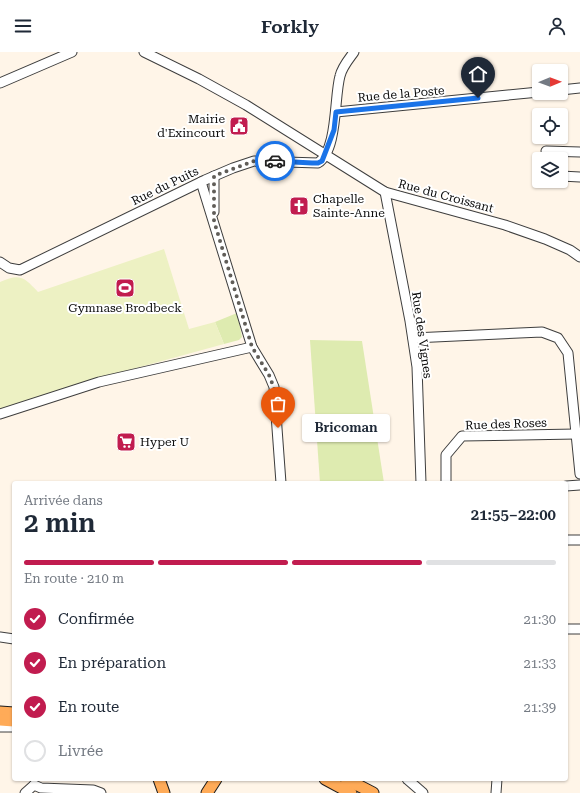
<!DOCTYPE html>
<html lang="fr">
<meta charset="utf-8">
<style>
body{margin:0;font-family:"Roboto Serif",serif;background:#f2f2f3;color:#1f2937;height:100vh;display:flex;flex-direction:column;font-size:15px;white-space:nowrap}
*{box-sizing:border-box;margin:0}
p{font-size:13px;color:#747a83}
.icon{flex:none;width:22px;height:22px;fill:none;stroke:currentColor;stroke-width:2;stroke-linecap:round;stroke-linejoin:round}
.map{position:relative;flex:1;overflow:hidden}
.details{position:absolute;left:12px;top:429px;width:556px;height:300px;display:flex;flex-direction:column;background:#fff;border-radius:4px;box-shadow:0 1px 3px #0004}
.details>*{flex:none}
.needle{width:26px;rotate:89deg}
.controls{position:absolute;left:532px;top:12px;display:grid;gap:8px}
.controls a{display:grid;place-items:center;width:36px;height:36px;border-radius:4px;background:#fff;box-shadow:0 1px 3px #0004;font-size:20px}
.pin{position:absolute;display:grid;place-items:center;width:34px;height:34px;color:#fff;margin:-41px -17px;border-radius:50% 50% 50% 0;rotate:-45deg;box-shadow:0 0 4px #0007}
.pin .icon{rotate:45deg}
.courier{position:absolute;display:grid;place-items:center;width:40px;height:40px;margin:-20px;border:3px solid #1a73e8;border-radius:50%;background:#fff;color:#222;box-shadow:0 1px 5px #0007}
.bubble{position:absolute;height:28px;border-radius:4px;background:#fff;box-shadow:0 1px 3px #0004;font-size:13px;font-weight:600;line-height:28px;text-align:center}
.summary em{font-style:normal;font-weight:600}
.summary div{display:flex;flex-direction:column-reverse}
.summary{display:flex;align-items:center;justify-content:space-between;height:68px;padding:0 12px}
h1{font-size:26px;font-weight:600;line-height:30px}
.bar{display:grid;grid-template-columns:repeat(4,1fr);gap:6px 4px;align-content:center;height:48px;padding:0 12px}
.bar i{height:5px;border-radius:3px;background:#e0e1e3}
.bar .active{background:#c11c4f}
.bar p{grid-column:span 4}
ol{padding:0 12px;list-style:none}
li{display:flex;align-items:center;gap:12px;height:44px}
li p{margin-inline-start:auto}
li .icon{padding:4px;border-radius:50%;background:#c11c4f;color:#fff;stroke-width:4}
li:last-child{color:#747a83}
li i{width:22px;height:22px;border:2px solid #e0e1e3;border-radius:50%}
header{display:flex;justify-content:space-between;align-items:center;height:52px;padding:0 12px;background:#fff;font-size:18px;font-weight:600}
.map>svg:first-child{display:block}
</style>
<header><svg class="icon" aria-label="menu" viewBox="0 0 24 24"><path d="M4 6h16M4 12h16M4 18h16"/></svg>Forkly<svg class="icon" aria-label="person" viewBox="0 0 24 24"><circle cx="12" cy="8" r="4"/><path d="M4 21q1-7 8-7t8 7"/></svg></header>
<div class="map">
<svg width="580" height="741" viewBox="0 0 580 741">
<rect width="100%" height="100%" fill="#fff5e8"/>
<!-- green -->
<g fill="#deebb0">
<path d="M 237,261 L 242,285 L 239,288 L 224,292 L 215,270 Z"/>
<path d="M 310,288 L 362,289 L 384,431 L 320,431 Z"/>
</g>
<!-- pitch -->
<path fill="#edf1c3" d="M 164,197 L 189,277 L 215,270 L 224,292 L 78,332 L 0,359 L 0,230 C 20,221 24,225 38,240 Z"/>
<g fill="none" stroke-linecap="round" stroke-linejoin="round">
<!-- minor casing -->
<g stroke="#3e3e3e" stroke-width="11">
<g id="minor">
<path d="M 144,0 L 199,27 L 246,53 L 385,140 L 505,173 L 545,187 L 570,198 L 580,205"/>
<path d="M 0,31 L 72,0"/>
<path d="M 561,38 L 580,36"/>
<path d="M 336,60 L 539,40"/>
<path d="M 546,99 L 580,100"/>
<path d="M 561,124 L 580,125"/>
<path d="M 201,130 L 252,295 L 269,323 L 274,335 L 281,431"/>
<path d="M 385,140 L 410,269 L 417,315 L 421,431"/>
<path d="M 214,160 L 214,124"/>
<path d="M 0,210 L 9,216 L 20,218 L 205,128 L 233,116 L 254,109 L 318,111 C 338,98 334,45 340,24 C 342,15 349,7 354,0"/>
<path d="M 413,286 L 542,280 L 558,286 L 568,301 L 580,422"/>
<path d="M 0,362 L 99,330 L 252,295"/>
<path d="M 446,431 L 446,403 L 462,384 L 576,382"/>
<path d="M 566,434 L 580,433"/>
<path d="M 566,488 L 580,488"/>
<path d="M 566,577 L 580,577"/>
<path d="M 0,585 L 14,587"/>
<path d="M 0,675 L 14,675"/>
<path d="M 407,727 L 423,741"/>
<path d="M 34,733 L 41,736 L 93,738 L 101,741"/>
<path d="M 25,741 L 34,733"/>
<path d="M 496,741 L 497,727"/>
</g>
</g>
<!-- major casing -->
<g stroke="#1c1c1c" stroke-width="13">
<g id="major">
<path d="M 0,660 L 14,661"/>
<path d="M 0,668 L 14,669"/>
<path d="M 159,727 L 164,741"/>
<path d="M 325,727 L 351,741"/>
<path d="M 346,727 L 373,741"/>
<path d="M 207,741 L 216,727"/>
</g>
</g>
<!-- minor -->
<use href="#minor" stroke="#fff" stroke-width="9"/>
<!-- major -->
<use href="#major" stroke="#ffab58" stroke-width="11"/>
</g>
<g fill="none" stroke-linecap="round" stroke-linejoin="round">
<!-- done -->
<path stroke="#605d58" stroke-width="4" stroke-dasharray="0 7.2" d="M 275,109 L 254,109 L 214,124 L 214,169 L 252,295 L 269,323 L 274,336 L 278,376"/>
<!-- route -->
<path stroke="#1a73e8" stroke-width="5" d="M 275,109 L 312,111 L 318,111 L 322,109 L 334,78 L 336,60 L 478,46"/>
</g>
<!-- icons -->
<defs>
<g id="civic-square" transform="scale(1)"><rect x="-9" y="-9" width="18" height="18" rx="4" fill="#c11c4f" stroke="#fff"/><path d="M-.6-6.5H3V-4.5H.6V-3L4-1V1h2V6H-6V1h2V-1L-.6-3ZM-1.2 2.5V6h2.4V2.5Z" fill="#fff"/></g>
<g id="church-square" transform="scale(1)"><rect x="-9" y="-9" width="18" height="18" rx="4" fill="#c11c4f" stroke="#fff"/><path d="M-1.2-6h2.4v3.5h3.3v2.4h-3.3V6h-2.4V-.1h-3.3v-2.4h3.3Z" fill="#fff"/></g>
<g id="stadium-square" transform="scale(1)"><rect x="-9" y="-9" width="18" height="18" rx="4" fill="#c11c4f" stroke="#fff"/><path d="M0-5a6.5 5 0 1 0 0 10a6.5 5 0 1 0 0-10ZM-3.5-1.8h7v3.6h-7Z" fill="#fff"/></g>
<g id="supermarket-square" transform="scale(1)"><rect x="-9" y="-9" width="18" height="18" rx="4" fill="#c11c4f" stroke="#fff"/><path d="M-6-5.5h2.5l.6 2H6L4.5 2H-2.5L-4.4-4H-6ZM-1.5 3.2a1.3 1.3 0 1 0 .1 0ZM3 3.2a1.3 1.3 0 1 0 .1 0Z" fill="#fff"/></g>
</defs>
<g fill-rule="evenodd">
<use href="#civic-square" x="239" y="74"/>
<use href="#church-square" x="299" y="154"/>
<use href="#stadium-square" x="125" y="236"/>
<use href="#supermarket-square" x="126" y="390"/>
</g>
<g text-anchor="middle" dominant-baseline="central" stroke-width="4" stroke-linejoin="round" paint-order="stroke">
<!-- street labels -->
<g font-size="12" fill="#0b0b0b" stroke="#fff">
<text transform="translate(401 42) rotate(-5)">Rue de la Poste</text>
<text transform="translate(165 134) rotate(-26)">Rue du Puits</text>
<text transform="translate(446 144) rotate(15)">Rue du Croissant</text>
<text transform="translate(422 283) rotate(82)">Rue des Vignes</text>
<text transform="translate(506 372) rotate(-2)">Rue des Roses</text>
</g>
<!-- poi labels -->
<g font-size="12" fill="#0b0b0b" stroke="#fff" text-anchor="start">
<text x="225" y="67" text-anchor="end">Mairie<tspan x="225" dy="14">d'Exincourt</tspan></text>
<text x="313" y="147">Chapelle<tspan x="313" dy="14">Sainte-Anne</tspan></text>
<text x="125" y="256" text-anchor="middle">Gymnase Brodbeck</text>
<text x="140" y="390">Hyper U</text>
</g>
</g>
</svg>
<div class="controls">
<a><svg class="needle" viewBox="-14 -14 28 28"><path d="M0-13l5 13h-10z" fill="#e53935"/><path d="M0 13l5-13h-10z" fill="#747a83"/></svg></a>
<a><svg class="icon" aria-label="locate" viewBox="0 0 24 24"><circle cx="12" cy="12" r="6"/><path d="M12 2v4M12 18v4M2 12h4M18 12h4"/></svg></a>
<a><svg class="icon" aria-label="layers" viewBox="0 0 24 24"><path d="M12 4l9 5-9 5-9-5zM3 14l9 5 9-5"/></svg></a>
</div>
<div class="pin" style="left:278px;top:376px;background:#ea580c"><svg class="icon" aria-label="bag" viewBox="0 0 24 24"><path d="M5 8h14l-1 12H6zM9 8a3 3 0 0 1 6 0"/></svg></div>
<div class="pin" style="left:478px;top:46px;background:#1f2937"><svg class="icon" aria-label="home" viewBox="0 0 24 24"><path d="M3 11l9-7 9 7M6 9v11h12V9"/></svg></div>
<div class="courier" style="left:275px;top:109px"><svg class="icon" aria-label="car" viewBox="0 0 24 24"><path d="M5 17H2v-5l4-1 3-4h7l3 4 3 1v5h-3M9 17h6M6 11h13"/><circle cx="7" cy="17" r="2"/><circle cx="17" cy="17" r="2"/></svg></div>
<div class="bubble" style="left:302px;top:362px;width:88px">Bricoman</div>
<section class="details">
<div class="summary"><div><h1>2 min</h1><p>Arrivée dans</p></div><em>21:55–22:00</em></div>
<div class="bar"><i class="active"></i><i class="active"></i><i class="active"></i><i></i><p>En route · 210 m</p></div>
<ol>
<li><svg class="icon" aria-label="check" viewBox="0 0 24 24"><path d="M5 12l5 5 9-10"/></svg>Confirmée<p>21:30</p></li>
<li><svg class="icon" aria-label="check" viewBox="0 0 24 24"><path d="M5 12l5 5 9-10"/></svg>En préparation<p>21:33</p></li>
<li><svg class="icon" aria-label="check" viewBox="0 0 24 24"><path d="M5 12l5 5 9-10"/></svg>En route<p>21:39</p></li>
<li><i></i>Livrée</li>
</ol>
</section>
</div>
